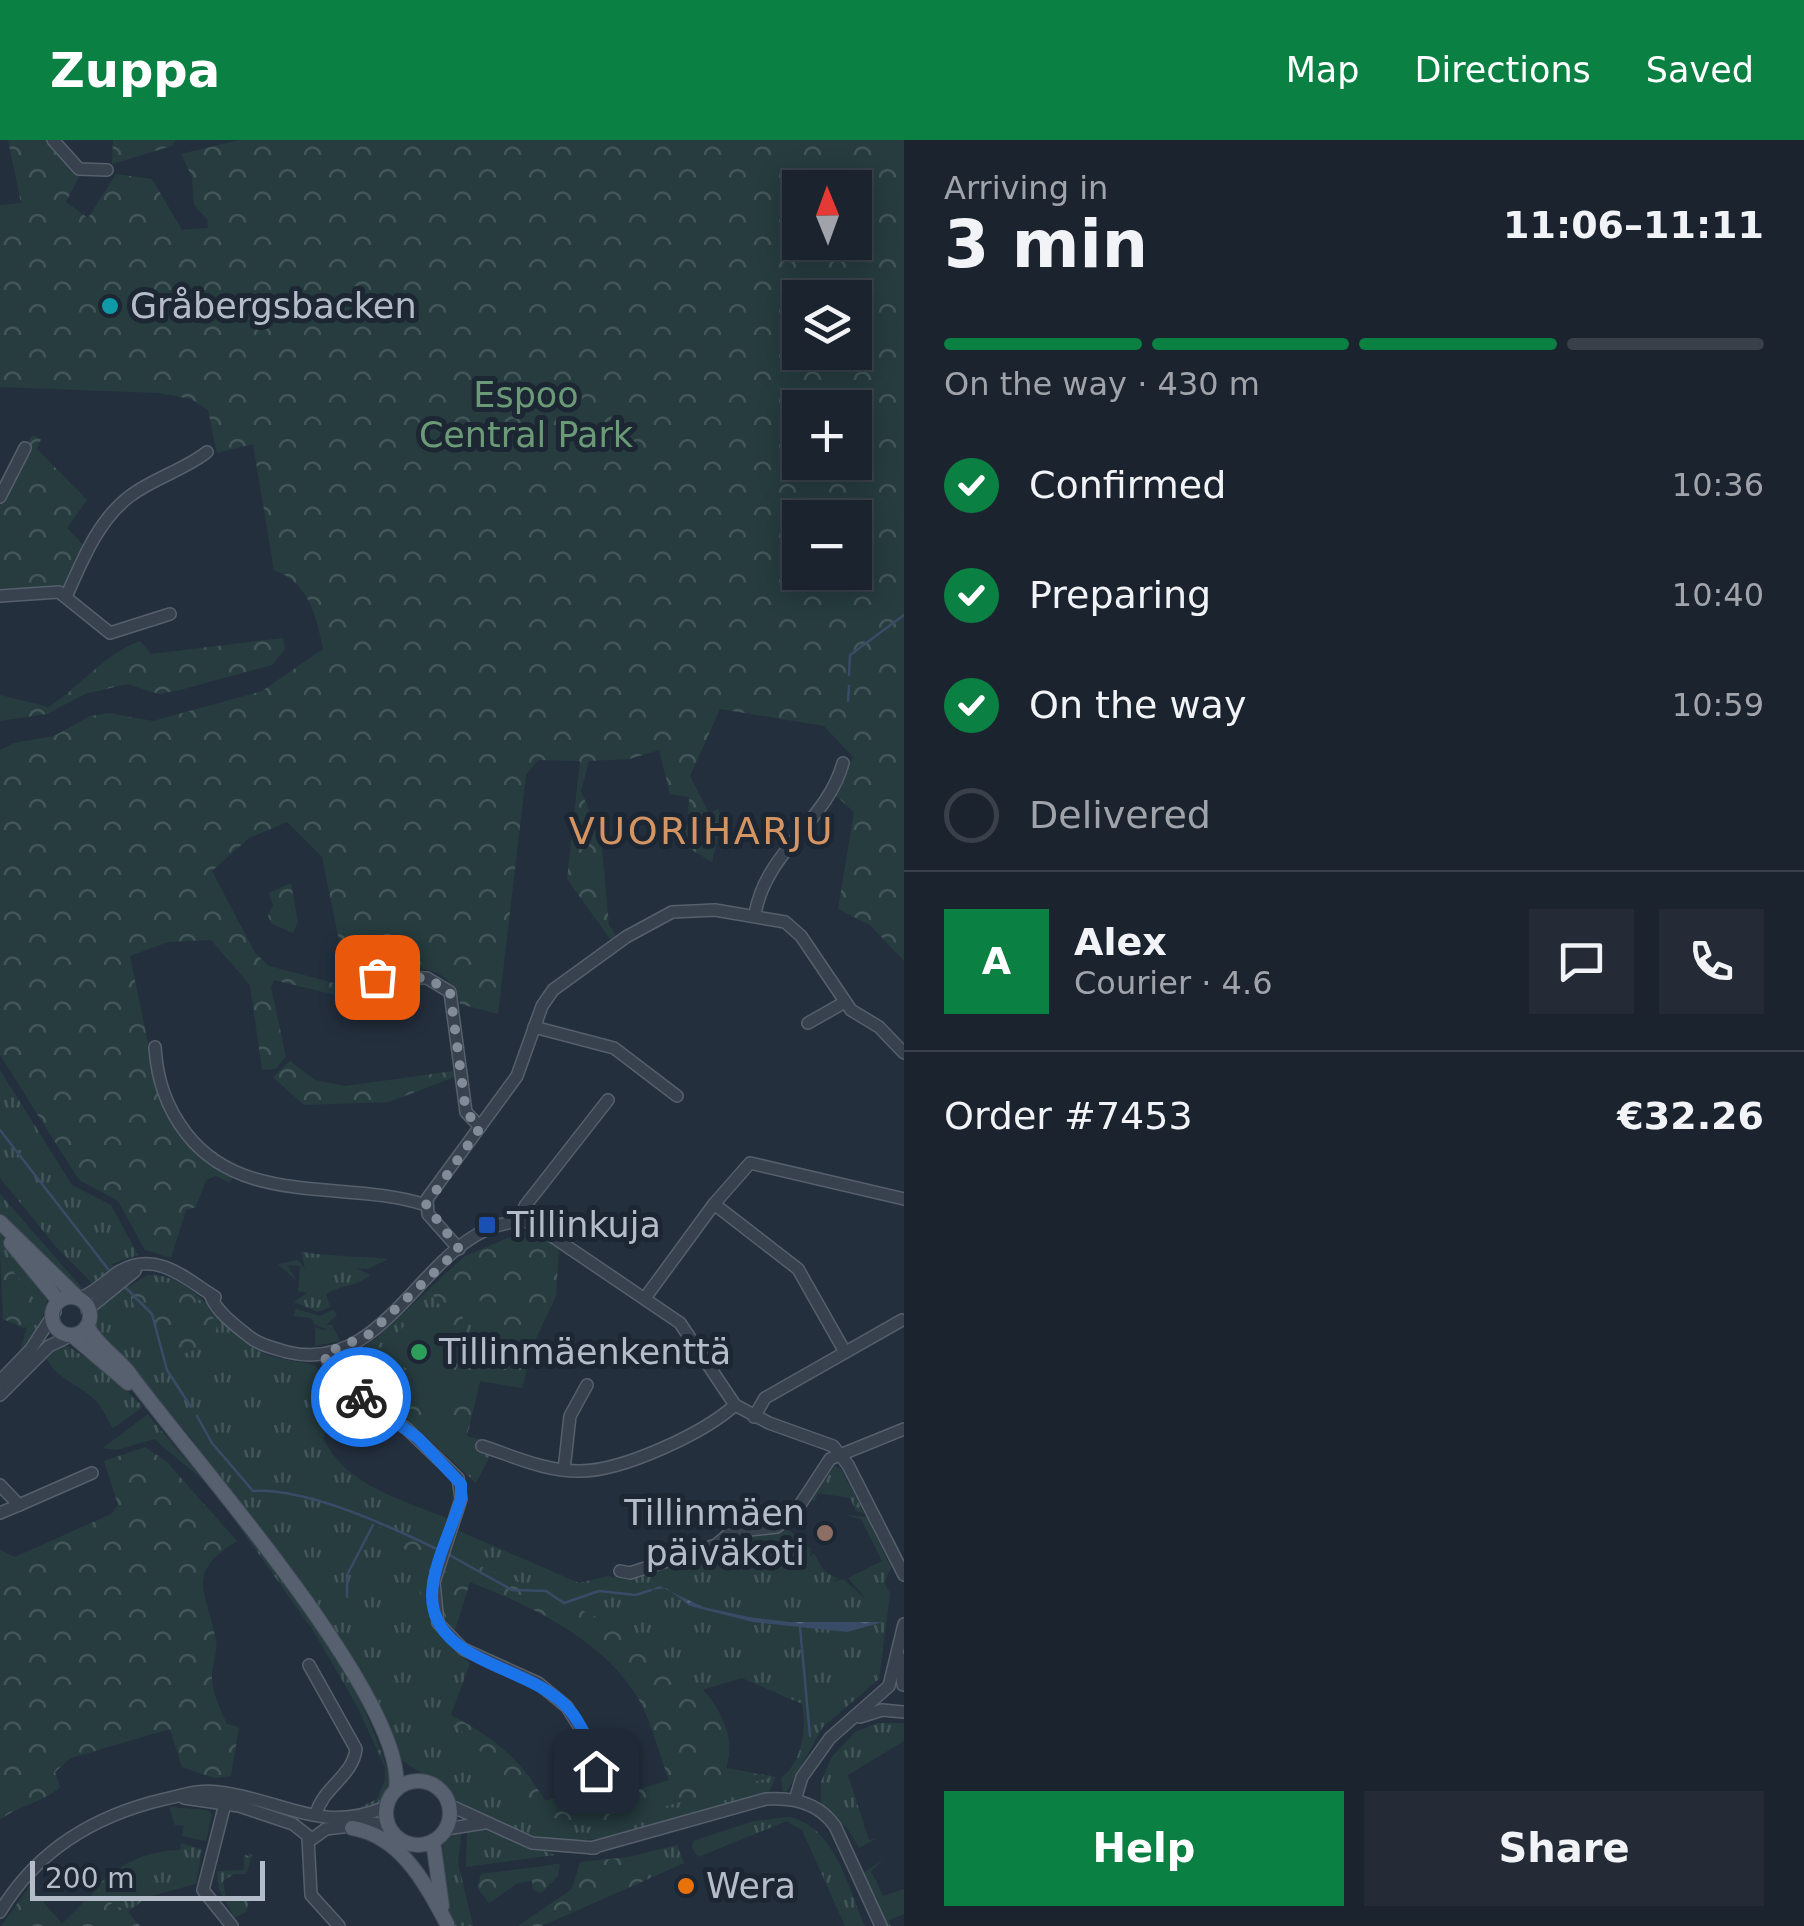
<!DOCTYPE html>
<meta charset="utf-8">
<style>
body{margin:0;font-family:"DejaVu Sans",sans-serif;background:#242b36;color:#f1f3f6;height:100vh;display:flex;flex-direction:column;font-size:38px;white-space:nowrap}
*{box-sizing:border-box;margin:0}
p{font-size:32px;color:#a0a4aa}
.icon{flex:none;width:55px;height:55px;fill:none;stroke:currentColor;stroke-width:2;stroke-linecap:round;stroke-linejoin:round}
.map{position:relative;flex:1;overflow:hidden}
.sheet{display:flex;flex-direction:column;background:#1b232e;width:900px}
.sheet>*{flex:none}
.needle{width:65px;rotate:359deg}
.tools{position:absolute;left:782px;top:30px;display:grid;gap:20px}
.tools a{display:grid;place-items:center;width:90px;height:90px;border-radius:0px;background:#1b232e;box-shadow:0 5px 25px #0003,0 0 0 2px #39404a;font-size:50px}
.scale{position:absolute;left:30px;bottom:25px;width:235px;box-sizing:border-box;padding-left:10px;border:5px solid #b4bcc9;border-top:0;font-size:28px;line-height:35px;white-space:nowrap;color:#b4bcc9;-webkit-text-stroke:8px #1d2633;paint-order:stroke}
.pin{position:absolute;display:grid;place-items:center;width:85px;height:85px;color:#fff;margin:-42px;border-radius:20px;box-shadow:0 5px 15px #0006}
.courier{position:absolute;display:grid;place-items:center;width:100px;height:100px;margin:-50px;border:8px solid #1a73e8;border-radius:50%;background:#fff;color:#222;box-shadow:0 2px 12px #0007}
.headline em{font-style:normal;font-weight:800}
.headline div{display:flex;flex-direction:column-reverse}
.headline{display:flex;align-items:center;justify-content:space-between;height:170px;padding:0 40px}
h1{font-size:65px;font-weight:800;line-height:75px}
.bar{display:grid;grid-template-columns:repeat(4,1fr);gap:15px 10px;align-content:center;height:120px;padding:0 40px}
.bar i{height:12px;border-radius:8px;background:#39404a}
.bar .on{background:#0b8043}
.bar p{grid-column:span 4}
.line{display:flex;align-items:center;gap:25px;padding:0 40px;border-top:2px solid #39404a}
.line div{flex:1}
.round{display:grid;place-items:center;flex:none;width:105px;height:105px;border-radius:0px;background:#242b36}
ol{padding:0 40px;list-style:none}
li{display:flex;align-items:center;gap:30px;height:110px}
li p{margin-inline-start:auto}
li .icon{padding:10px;border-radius:50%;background:#0b8043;color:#fff;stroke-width:4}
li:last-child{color:#a0a4aa}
li i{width:55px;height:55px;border:5px solid #39404a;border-radius:50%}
.button{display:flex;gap:20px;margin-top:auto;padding:20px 40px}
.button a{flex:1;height:115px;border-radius:0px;background:#0b8043;color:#fff;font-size:40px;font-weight:800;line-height:115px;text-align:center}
.button a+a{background:#242b36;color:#f1f3f6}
header{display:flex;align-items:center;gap:60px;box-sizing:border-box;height:140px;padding:0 50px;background:#0b8043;color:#fff}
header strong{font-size:48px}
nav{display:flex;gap:55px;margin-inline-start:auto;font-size:35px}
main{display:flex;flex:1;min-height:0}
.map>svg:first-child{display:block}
</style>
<header>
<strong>Zuppa</strong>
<nav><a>Map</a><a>Directions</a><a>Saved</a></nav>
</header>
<main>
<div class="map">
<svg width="904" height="1786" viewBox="0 0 904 1786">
<defs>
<pattern id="grass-tufts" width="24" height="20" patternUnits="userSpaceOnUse" patternTransform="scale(2.5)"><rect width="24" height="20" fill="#263c3f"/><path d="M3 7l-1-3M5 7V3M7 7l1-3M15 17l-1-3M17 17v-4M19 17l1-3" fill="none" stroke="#435659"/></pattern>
<pattern id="forest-crowns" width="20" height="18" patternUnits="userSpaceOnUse" patternTransform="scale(2.5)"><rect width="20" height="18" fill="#263c3f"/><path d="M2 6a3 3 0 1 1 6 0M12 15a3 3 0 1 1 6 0" fill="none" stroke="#435659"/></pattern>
<pattern id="water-ripples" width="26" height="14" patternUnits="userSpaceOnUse" patternTransform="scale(2.5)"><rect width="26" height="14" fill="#394c67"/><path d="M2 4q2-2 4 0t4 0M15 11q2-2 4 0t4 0" fill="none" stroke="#53647b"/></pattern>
</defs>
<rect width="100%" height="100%" fill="#242f3e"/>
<!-- grass -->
<g fill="url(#grass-tufts)">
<path d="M 0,930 L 72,1045 L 111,1065 L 138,1115 L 112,1124 L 115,1129 L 93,1144 L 58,1109 L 0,1038 Z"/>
<path d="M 0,1054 L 84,1150 L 70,1145 L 0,1076 Z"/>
<path d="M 525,1091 L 534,1095 L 556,1155 L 532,1207 L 522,1248 L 480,1241 L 467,1296 L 482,1300 L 479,1308 L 491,1314 L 476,1343 L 420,1291 L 349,1241 L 340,1232 L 338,1223 L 377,1198 L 465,1116 Z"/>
<path d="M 0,1093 L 48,1157 L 39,1190 L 25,1211 L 20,1210 L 35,1160 L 0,1114 Z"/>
<path d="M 301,1111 C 306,1115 370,1117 388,1119 L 368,1129 L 356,1128 L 370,1135 C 355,1148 340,1144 326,1155 L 330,1167 L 318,1172 L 294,1162 L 307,1153 L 298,1151 L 300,1126 L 287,1125 L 297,1141 L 278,1124 L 298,1120 L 305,1129 Z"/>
<path d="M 148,1135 C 196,1134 218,1185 255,1209 C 273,1220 294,1220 315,1225 L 328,1245 L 355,1264 L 335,1271 L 323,1298 C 346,1347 405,1360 451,1380 C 430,1440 408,1482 470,1523 L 451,1575 C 494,1598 520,1619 545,1661 L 597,1647 L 607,1662 L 669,1640 C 659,1613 651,1578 635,1553 C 599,1497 529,1465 470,1442 L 446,1482 L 441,1442 L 459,1391 L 579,1443 L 608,1436 L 628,1440 L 724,1408 L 733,1398 L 770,1395 L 786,1388 L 811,1409 L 810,1417 L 814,1413 L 823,1430 L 838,1439 L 832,1442 L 843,1439 L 867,1460 L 848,1438 L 882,1421 L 861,1379 L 845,1375 L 867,1377 L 891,1428 L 884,1443 L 890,1453 L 879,1539 L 823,1587 L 787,1651 L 783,1652 L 781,1638 C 802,1622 807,1590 802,1564 L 742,1538 L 702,1550 C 722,1577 736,1593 726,1628 L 776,1637 L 768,1654 L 622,1696 L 576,1701 L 533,1698 L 464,1667 L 440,1645 L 401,1620 L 373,1565 L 192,1299 L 95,1187 L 98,1165 Z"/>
<path d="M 296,1169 L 320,1176 L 333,1170 L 337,1175 L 326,1185 L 332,1185 L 340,1201 L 315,1206 L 315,1187 L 325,1191 L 327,1189 L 315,1185 L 311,1178 L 293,1176 Z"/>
<path d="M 64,1204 L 109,1232 L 143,1267 L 113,1288 C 107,1279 102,1266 94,1259 C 81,1246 50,1235 46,1215 Z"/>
<path d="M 148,1274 L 154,1282 L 203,1340 L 154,1299 L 117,1310 L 103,1308 Z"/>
<path d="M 835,1326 L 841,1329 L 864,1373 L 856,1371 L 850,1358 L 818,1353 L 815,1361 L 811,1360 Z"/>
<path d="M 228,1371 C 290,1423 376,1568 391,1647 L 375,1667 L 352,1671 L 377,1659 L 385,1640 L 385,1627 L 357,1566 L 314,1492 Z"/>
<path d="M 878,1583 L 904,1583 L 904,1601 L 848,1635 L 869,1700 L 877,1698 L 859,1708 L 847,1688 L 821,1663 L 821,1642 L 831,1618 L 855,1592 Z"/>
<path d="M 169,1667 L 208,1670 L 212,1675 L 206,1701 L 182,1696 L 184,1686 L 175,1685 Z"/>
<path d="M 789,1677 C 835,1686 848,1748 865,1786 L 845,1786 L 802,1690 L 787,1681 L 698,1717 L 692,1708 L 693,1701 L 754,1681 Z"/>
<path d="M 467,1688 L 485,1689 L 555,1715 L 466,1727 Z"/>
<path d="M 462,1689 L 458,1723 L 473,1786 L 452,1786 L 439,1734 L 443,1701 Z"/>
<path d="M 181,1703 L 202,1709 L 196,1744 L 147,1757 L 128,1772 L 93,1753 C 111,1726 148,1710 180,1710 Z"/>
<path d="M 677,1705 L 684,1723 L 646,1740 L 641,1726 L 629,1717 Z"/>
<path d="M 249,1712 L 252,1715 L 246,1734 L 234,1734 L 223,1741 L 226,1757 L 249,1760 L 246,1772 L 234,1778 L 219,1749 L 217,1731 L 244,1730 L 244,1714 L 248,1716 Z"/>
<path d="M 884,1719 L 871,1731 L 883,1756 L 904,1749 L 904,1774 L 889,1780 L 891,1786 L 886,1786 L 863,1733 Z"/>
</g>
<!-- forest -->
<g fill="url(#forest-crowns)" fill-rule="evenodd">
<path d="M 8,0 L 48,0 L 81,33 L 66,62 L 88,78 L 116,34 L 152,39 L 182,90 L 208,88 L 207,79 L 194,65 L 192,37 L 181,14 L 239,0 L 904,0 L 904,821 L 870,785 L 838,769 L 854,672 L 835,655 L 853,617 L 824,586 L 720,569 L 690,636 L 709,673 L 718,669 L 722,678 L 712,722 L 690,709 L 684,686 L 688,684 L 689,657 L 670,654 L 659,610 L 630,619 L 589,621 L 581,651 L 601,699 L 609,785 L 616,795 L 610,799 L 567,739 L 580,621 L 538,620 L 526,635 L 498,874 L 460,864 C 450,813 385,828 345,829 L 322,717 L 287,682 L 249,698 L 212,731 L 255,813 L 269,826 L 338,844 L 335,855 L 274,840 L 271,847 L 286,917 L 275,929 L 262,930 L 250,845 L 211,800 L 168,802 L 130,816 L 149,908 L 170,976 L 234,1034 L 230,1043 L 216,1036 L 206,1040 L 196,1067 L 186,1070 L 171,1118 L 145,1110 L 118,1061 L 79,1040 L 0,915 L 0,610 L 14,603 L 54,596 L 90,576 L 109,573 L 153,581 L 262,551 L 323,509 C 316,475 310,444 274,430 L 253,304 L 217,313 L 208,270 L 191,259 L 159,253 L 0,247 L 0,65 L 21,63 ZM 800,48 L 855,48 L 855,102 L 800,102 ZM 800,158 L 855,158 L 855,212 L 800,212 ZM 800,268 L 855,268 L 855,322 L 800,322 ZM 800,378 L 855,378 L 855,432 L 800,432 Z"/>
<path d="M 113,0 L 175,0 L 172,6 L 112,24 Z"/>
<path d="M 33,295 L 41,299 L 37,309 L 87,360 L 67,388 L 84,406 L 63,447 L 0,452 L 0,365 L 21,317 L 31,315 L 28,302 Z"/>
<path d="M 283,498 L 285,509 L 272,525 L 180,550 L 159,554 L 127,544 L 85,554 L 47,574 L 0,581 L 0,555 L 49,567 C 79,547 106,513 140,501 L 151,514 Z"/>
<path d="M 291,743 L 298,782 L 293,793 L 272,784 L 268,776 L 273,765 L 268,753 Z"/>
<path d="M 290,921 L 315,940 L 345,946 L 454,931 L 455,937 L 389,962 L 304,965 L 273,937 Z"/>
<path d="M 525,1091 L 559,1107 L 556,1155 L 532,1207 L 522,1248 L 480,1241 L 466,1296 L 448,1302 L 443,1285 L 408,1278 L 340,1232 L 338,1223 L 377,1198 L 438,1262 L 456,1223 L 445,1173 L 429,1149 L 465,1116 ZM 469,1155 L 481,1161 L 485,1199 L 492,1197 L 489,1183 L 502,1191 L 499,1208 L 487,1211 L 469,1205 L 459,1161 L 461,1156 Z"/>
<path d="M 0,1114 L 35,1160 L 31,1186 L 23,1188 L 3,1179 Z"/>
<path d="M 162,1142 L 188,1151 L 218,1183 L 212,1201 C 153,1233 153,1211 130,1156 L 142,1144 Z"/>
<path d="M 145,1307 L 166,1321 L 237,1401 C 183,1435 207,1451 216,1501 C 218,1513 211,1527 212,1539 C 213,1555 221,1571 227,1584 L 239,1587 L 231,1636 L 214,1638 L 182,1627 L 170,1589 L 71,1618 L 55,1632 L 60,1647 C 41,1664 20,1664 0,1680 L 0,1410 L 15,1417 L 111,1374 L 118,1365 L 104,1321 Z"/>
<path d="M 374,1386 L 394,1390 L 440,1412 C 431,1438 420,1466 436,1491 C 442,1501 453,1507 456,1514 L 429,1493 C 414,1445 428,1413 374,1386 Z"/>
<path d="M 456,1415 C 528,1451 757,1520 726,1628 L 772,1637 L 633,1675 L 622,1674 L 615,1657 L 669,1640 C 659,1613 651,1578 635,1553 C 599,1497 529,1465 470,1442 L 454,1493 C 435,1467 435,1440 456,1415 Z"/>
<path d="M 451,1575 C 494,1598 520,1619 545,1661 L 597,1647 L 616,1678 L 589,1687 L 520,1669 L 497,1629 L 450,1579 Z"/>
<path d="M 629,1717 L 641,1726 L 646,1740 L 542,1786 L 518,1786 L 572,1749 L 580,1722 Z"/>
<path d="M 560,1724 L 558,1736 L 541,1753 L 533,1750 L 532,1741 L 518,1743 L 489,1763 L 477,1747 L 481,1734 Z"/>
<path d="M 30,1746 L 62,1784 L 93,1753 L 128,1772 L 140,1786 L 1,1786 Z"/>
</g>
<!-- pitch -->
<path fill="#263c3f" d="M 414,1177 L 456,1223 L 451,1229 L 463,1241 L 438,1263 L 385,1204 Z"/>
<!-- water -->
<path fill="url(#water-ripples)" d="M 659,1446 L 703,1467 L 749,1477 L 789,1482 L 883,1482 L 847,1492 L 753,1482 L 690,1466 L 666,1448 L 651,1450 Z"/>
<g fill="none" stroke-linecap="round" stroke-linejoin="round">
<!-- stream -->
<g stroke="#394c67" stroke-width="2.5">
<path d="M 849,535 L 850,515 L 904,475"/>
<path d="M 848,561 L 849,546"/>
<path d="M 0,990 L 108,1129"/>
<path d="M 125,1147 L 152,1174 L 167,1230 L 191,1267"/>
<path d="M 197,1276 L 212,1303 L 253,1351 C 308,1348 389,1386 439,1410"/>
<path d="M 446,1413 L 512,1450 L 546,1451 L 564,1463 L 599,1451 L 636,1455 L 651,1450"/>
<path d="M 347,1457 L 347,1435 L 373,1385"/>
<path d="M 800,1487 L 810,1596"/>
</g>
<!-- minor casing -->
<g stroke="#565f6c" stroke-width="14">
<g id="minor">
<path d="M 53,0 L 79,29 L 107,30"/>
<path d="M 0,357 L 25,308"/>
<path d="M 0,456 L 59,452 L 110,493 L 170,474"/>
<path d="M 66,457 C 82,421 98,380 130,356 C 154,338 184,330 207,312"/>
<path d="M 755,774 C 766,711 827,681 843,623"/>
<path d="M 352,842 L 359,837 L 427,838 L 450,852 L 466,972 L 480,987"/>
<path d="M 808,883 L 845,862"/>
<path d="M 534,887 L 614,908 L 677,956"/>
<path d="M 155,907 C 157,940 166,967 186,993 C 243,1068 347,1039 426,1065"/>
<path d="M 714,1064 L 798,1129 L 845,1212"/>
<path d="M 525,1081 L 525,1066 L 608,960"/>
<path d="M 459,1109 L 428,1074 L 427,1059 L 517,936 L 542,866 L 553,850 L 626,797 L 672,772 L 715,770 L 785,782 L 801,796 L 851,870 L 879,887 L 904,913"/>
<path d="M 210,1154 C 215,1171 237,1187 251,1198 C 262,1206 274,1208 287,1212 C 396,1239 430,1072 531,1082 L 680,1183 L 735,1265 L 769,1283 L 833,1306 L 848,1325 L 904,1435"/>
<path d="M 80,1158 C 96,1152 106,1140 120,1131 C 157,1110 186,1139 215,1157"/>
<path d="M 645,1158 L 714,1064 L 750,1023 L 904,1059"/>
<path d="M 87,1170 L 135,1131"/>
<path d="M 325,1214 L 335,1239 L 407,1289 L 458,1338 L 461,1359 L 434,1442 L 438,1483 L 463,1509 L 538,1543 L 567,1567 L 587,1599 L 604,1659"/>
<path d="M 0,1241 L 31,1209 L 55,1172"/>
<path d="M 0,1255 L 49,1206 L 68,1197"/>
<path d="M 754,1277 L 765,1258 L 902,1180"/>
<path d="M 482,1306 C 513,1316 547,1332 580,1331 C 623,1331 704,1293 735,1265"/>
<path d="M 564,1330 L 570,1276 L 587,1245"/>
<path d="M 0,1345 L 19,1365 L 92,1333"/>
<path d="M 0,1373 L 19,1365"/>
<path d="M 620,1431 L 630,1433 L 716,1405 L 731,1392 L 777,1387 L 794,1374 L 830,1319 L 904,1289"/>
<path d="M 899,1517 L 903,1545"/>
<path d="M 309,1525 L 356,1609 C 353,1636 323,1647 316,1674"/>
<path d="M 860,1577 L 882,1570 L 904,1572"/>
<path d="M 227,1656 L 203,1750 L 232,1786"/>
<path d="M 184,1658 L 239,1666 L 293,1684 L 312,1699 L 326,1689"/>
<path d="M 795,1660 L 802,1637 L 830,1598 L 889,1546 L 904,1484"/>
<path d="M 449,1665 L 532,1703 L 595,1708"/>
<path d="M 326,1689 L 374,1683 L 389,1687"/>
<path d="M 446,1689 L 484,1683"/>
<path d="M 308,1698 L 311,1755 L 339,1786"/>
<path d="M 591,1708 L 766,1659 C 793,1657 819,1663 835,1686 L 881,1786"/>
<path d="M 0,1772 C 37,1710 96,1675 165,1659 C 184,1655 199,1649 218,1652 C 283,1659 319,1695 386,1667"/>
</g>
</g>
<!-- major casing -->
<g stroke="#414a57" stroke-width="16">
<g id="major">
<path d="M 0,1082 L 76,1156"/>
<path d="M 11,1103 L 58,1160"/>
<circle cx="71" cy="1176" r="19"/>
<path d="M 87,1186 C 97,1206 119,1218 132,1237 C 188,1314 409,1561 396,1650"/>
<path d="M 74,1197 L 128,1243"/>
<circle cx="418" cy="1673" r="32"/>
<path d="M 352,1688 C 401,1696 425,1743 447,1784"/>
<path d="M 433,1701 L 442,1766"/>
</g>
</g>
<!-- minor -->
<use href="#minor" stroke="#38414e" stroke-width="11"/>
<!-- major -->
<use href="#major" stroke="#56606e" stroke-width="14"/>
</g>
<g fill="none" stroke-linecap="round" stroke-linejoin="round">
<!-- done -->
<path stroke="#828b98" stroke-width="10" stroke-dasharray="0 18" d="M 361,1257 L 331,1235 L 324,1214 L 368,1195 L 459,1109 L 426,1065 L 480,988 L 466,972 L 450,852 L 427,838 L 377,837"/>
<!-- route -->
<path stroke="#1a73e8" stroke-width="12" d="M 361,1257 L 418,1298 L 461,1344 L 461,1359 C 452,1388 433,1424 432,1455 C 432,1524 530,1525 568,1568 C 584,1586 590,1608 596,1631"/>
</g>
<!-- markers -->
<circle fill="#0f9aa8" stroke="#1d2633" stroke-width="4" cx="110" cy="166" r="10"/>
<rect fill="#1a4fb4" stroke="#1d2633" stroke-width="4" x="477" y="1075" width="20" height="20" rx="5"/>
<circle fill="#2e9e5b" stroke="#1d2633" stroke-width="4" cx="419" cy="1212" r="10"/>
<circle fill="#8d6e63" stroke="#1d2633" stroke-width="4" cx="825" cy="1393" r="10"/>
<circle fill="#e8710a" stroke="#1d2633" stroke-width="4" cx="686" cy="1746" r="10"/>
<g text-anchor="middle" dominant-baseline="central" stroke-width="10" stroke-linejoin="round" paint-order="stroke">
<!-- poi labels -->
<g font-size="35" fill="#b4bcc9" stroke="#1d2633" text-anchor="start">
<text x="130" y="166">Gråbergsbacken</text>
<text x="507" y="1085">Tillinkuja</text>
<text x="439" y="1212">Tillinmäenkenttä</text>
<text x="805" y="1373" text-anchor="end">Tillinmäen<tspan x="805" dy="40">päiväkoti</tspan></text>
<text x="706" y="1746">Wera</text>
</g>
<!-- park labels -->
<g font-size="35" fill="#6b9a76" stroke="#1d2633">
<text x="526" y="255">Espoo<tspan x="526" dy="40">Central Park</tspan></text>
</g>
<!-- neighbourhood labels -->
<g font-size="38" letter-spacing="2.5" fill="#d59563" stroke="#1d2633">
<text x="702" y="691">VUORIHARJU</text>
</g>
</g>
</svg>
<div class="tools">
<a><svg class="needle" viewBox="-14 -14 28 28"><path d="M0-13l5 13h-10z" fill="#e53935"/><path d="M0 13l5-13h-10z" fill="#a0a4aa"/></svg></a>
<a><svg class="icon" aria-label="layers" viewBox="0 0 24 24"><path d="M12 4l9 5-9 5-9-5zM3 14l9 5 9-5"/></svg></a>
<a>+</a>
<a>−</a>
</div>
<div class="scale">200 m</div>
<div class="pin" style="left:377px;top:837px;background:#ea580c"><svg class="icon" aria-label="bag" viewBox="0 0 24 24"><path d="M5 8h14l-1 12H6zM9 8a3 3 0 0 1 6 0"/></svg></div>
<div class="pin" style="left:596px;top:1631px;background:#1f2937"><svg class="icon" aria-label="home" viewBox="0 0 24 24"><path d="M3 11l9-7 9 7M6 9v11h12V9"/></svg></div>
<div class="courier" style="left:361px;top:1257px"><svg class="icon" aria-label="bike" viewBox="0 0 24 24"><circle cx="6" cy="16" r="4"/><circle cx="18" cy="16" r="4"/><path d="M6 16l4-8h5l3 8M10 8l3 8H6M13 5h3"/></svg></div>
</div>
<section class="sheet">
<div class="headline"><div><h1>3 min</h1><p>Arriving in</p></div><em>11:06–11:11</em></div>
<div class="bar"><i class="on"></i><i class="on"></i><i class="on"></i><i></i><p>On the way · 430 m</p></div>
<ol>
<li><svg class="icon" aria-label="check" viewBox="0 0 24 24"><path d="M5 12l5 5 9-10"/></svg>Confirmed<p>10:36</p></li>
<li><svg class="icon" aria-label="check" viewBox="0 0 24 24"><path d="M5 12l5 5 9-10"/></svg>Preparing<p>10:40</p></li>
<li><svg class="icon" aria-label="check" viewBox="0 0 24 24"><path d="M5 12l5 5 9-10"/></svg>On the way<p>10:59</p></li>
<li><i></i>Delivered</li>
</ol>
<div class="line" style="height:180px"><b class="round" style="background:#0b8043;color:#fff">A</b><div><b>Alex</b><p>Courier · 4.6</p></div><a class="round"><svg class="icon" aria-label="chat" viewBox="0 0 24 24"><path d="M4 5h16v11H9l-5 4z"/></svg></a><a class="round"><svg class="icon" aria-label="phone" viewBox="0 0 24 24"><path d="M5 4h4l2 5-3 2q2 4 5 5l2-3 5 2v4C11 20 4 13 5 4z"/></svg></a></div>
<div class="line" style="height:130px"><div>Order #7453</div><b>€32.26</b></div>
<div class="button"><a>Help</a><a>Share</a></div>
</section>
</main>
